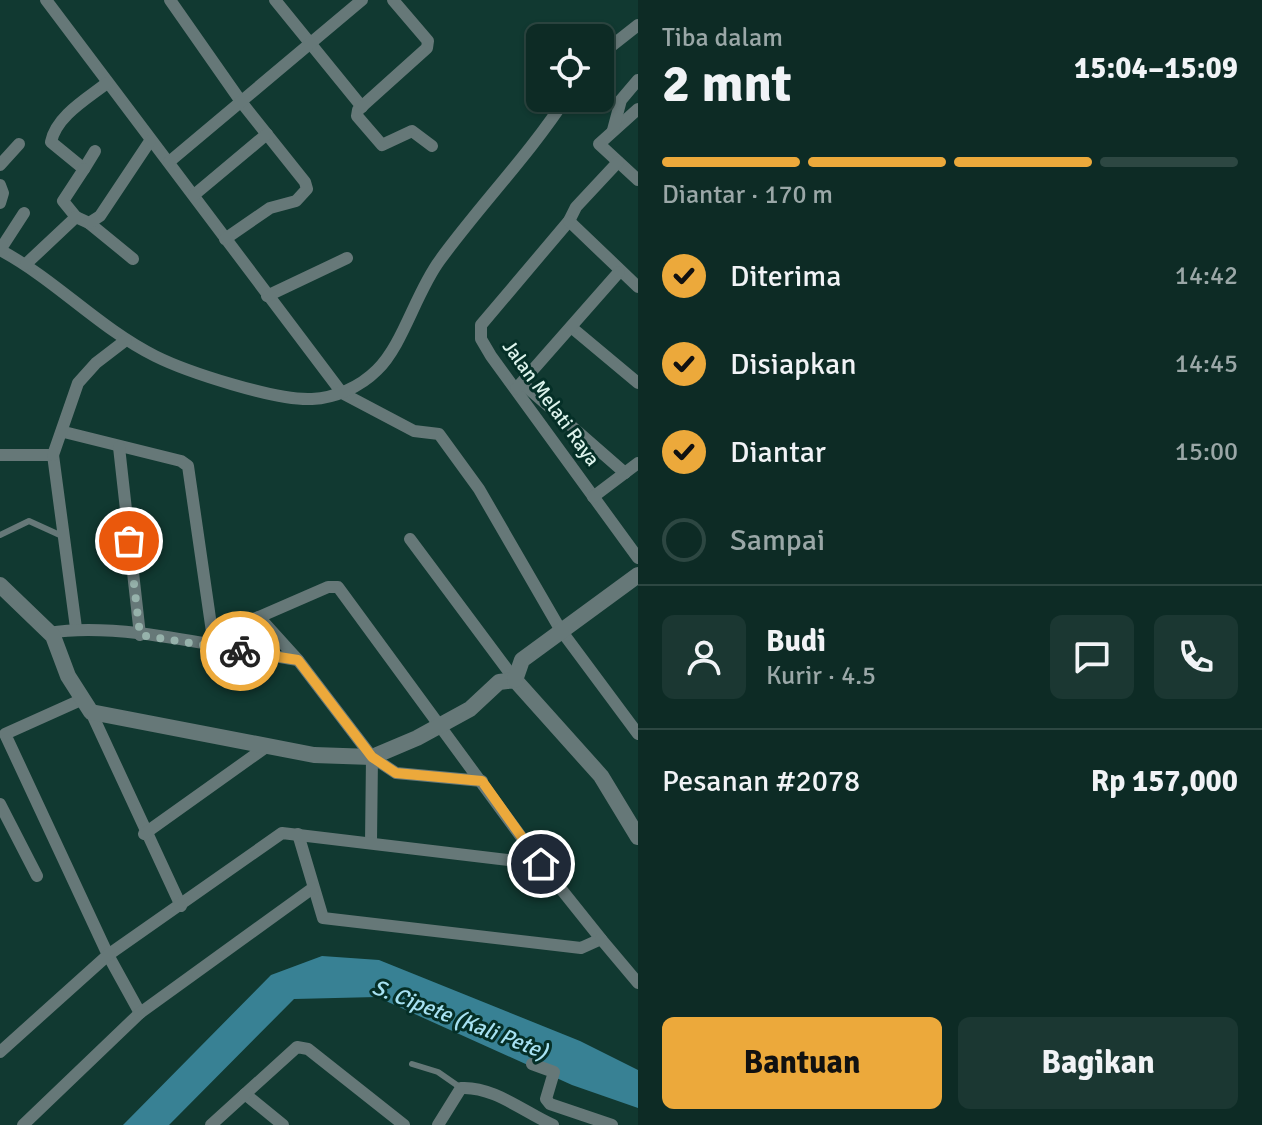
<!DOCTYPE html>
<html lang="id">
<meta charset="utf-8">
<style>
body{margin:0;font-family:Signika,sans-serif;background:#1b3732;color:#f1f3f6;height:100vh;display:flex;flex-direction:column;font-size:30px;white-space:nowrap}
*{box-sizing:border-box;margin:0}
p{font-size:26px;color:#9aa7a7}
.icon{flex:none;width:44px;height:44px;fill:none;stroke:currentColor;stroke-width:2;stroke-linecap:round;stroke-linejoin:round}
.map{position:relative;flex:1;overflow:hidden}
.drawer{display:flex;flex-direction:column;background:#0d2b25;width:624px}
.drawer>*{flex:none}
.buttons{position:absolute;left:526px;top:24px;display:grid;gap:16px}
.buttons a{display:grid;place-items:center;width:88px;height:88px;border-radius:12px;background:#0d2b25;box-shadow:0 2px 6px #0004,0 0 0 2px #2d4742;font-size:40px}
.pin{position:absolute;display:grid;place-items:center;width:68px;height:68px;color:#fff;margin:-34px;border:4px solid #fff;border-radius:50%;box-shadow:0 2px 8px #0007}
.courier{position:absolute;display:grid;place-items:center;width:80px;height:80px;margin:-40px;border:6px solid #eca93b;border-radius:50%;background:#fff;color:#222;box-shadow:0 2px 10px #0007}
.head em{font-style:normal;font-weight:800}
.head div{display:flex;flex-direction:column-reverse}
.head{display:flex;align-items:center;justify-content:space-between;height:136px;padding:0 24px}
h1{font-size:52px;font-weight:800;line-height:60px}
.bar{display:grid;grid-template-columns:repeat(4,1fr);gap:12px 8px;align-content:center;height:96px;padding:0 24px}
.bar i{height:10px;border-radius:6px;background:#2d4742}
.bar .on{background:#eca93b}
.bar p{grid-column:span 4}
.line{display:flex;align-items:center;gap:20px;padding:0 24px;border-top:2px solid #2d4742}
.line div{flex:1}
.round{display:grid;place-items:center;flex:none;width:84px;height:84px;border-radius:12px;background:#1b3732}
ol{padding:0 24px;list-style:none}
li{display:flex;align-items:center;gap:24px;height:88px}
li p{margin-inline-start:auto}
li .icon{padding:8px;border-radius:50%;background:#eca93b;color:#111;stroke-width:4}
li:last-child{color:#9aa7a7}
li i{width:44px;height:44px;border:4px solid #2d4742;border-radius:50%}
.button{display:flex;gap:16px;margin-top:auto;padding:16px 24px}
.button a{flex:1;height:92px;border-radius:12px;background:#eca93b;color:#111;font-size:32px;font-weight:800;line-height:92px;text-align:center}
.button a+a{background:#1b3732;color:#f1f3f6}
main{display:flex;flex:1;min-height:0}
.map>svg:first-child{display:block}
</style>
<main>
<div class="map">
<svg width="638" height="1125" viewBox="0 0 638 1125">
<rect width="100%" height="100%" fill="#113931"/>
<!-- water -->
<path fill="#388194" d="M 322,956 L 379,960 L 580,1041 L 638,1070 L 638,1108 L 572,1085 L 377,997 L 294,999 L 169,1125 L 123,1125 L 271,975 Z"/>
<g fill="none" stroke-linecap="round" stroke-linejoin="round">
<!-- service -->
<g stroke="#667878" stroke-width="6">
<path d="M 0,535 L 29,521 L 62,536"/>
<path d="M 412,1064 L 438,1072 L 461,1088"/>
</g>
<!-- minor -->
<g stroke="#667878" stroke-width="12">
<path d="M 46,0 L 342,393 L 414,431 L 439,434 L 479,489 L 560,629 L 638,734"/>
<path d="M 170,0 L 242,103 L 305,182 L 307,189 L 296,201 L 270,208 L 225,239"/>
<path d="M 275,0 L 362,107"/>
<path d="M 393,0 L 428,41 L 427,48 L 358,110 L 357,116 L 382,145 L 412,131 L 432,146"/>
<path d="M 600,55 L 638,25"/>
<path d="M 638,109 L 599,144 L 638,180"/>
<path d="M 613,130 L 621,100 L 638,80"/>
<path d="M 95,151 L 84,169 L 51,142 C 56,116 88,98 107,83"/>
<path d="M 169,162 L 362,0"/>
<path d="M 618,162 L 576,207 L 569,221 L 481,325 L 481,339 L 491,356 L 638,558"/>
<path d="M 0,165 L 19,144"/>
<path d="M 0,185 L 3,193 L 0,203"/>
<path d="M 194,195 L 267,134"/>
<path d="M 24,213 L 0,250 C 56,280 99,328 155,356 C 187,372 276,401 312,399 C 335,398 360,387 377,370 C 403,345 416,292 440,260 C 480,205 529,155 566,98"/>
<path d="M 76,217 L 63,201 L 84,169"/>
<path d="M 569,221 L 638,287"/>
<path d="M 89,223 L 133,259"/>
<path d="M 26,264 L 76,217 L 89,223 L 100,216 L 150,141"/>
<path d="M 267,296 L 347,258"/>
<path d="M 571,327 L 638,383"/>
<path d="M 522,383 L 625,473"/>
<path d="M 516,389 L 619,272"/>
<path d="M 64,432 L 181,461 L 188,466 L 212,632 L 219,648"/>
<path d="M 119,447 L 140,635"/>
<path d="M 0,455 L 53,455 L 76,628"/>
<path d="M 53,455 L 78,383 L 96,363 L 126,340"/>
<path d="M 593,497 L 638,463"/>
<path d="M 410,539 L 515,680"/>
<path d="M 259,617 L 298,660 L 372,757 L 396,773 L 482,781"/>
<path d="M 212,632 L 259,617 L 328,587 L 338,587 L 541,864 L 601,939 L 581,948 L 323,918 L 298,834"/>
<path d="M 49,633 C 121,621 224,649 298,660"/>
<path d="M 83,699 L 5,734 L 108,955 L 140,1013"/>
<path d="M 91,712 L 181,906"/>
<path d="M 0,804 L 37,876"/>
<path d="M 144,834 L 266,747"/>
<path d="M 371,842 L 372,757"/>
<path d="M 601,939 L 638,983"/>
<path d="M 0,1052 L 108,955 L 282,833 L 541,864"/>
<path d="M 532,1064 L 554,1072 L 546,1099 L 550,1104 L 612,1125"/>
<path d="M 245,1094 L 283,1125"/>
<path d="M 23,1125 L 140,1013 L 313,888"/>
<path d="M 211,1125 L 297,1047 L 308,1049 L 404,1125"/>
<path d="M 438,1125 L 461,1088 C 493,1086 524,1112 553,1125"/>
</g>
<!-- tertiary -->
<g stroke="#667878" stroke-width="16">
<path d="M 0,585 L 53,636 L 68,676 L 91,712 L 314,755 L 372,757 L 417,738 L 470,709 L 499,682 L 515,680 L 601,776 L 638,837"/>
<path d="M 515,680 L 522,660 L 638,575"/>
</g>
</g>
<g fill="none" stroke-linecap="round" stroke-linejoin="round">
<!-- done -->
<path stroke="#96b2ab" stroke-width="8" stroke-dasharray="0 14.4" d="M 129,541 L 140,635 L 240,651"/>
<!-- route -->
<path stroke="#eca93b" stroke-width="10" d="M 240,651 L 298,660 L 372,757 L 396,773 L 482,781 L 541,864"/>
</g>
<g text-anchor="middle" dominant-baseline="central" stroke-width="6" stroke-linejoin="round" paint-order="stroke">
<!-- street labels -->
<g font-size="20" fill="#ddf3ec" stroke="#052f27">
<text transform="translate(551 403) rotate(54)">Jalan Melati Raya</text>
</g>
<!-- water labels -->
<g font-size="22" font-style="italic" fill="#a7e1f2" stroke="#052f27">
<text transform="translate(460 1019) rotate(21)">S. Cipete (Kali Pete)</text>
</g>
</g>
</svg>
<div class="buttons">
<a><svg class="icon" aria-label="locate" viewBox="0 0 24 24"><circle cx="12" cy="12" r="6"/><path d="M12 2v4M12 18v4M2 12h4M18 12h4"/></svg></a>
</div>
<div class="pin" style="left:129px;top:541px;background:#ea580c"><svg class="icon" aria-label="bag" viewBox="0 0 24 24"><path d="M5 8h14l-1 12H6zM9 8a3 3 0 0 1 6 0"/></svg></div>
<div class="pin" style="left:541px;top:864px;background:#1f2937"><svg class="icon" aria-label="home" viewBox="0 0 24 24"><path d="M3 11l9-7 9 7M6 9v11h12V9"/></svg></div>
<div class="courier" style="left:240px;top:651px"><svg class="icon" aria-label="bike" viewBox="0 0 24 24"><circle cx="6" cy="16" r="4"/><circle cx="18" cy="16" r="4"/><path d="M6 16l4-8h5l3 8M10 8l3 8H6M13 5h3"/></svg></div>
</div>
<section class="drawer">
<div class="head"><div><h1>2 mnt</h1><p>Tiba dalam</p></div><em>15:04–15:09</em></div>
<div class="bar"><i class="on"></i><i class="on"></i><i class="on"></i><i></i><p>Diantar · 170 m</p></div>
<ol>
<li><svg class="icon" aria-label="check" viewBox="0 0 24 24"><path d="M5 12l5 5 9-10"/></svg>Diterima<p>14:42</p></li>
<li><svg class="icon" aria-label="check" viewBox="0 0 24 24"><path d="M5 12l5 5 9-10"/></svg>Disiapkan<p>14:45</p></li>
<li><svg class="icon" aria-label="check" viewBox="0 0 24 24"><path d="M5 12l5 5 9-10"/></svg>Diantar<p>15:00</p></li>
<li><i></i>Sampai</li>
</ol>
<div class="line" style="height:144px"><a class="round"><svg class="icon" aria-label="person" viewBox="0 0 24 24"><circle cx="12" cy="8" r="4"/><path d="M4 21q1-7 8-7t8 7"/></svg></a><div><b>Budi</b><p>Kurir · 4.5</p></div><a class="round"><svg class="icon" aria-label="chat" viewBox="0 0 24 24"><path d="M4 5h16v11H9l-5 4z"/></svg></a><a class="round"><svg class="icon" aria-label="phone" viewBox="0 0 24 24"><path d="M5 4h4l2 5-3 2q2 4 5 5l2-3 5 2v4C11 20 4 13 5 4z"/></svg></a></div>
<div class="line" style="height:104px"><div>Pesanan #2078</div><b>Rp 157,000</b></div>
<div class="button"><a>Bantuan</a><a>Bagikan</a></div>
</section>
</main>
